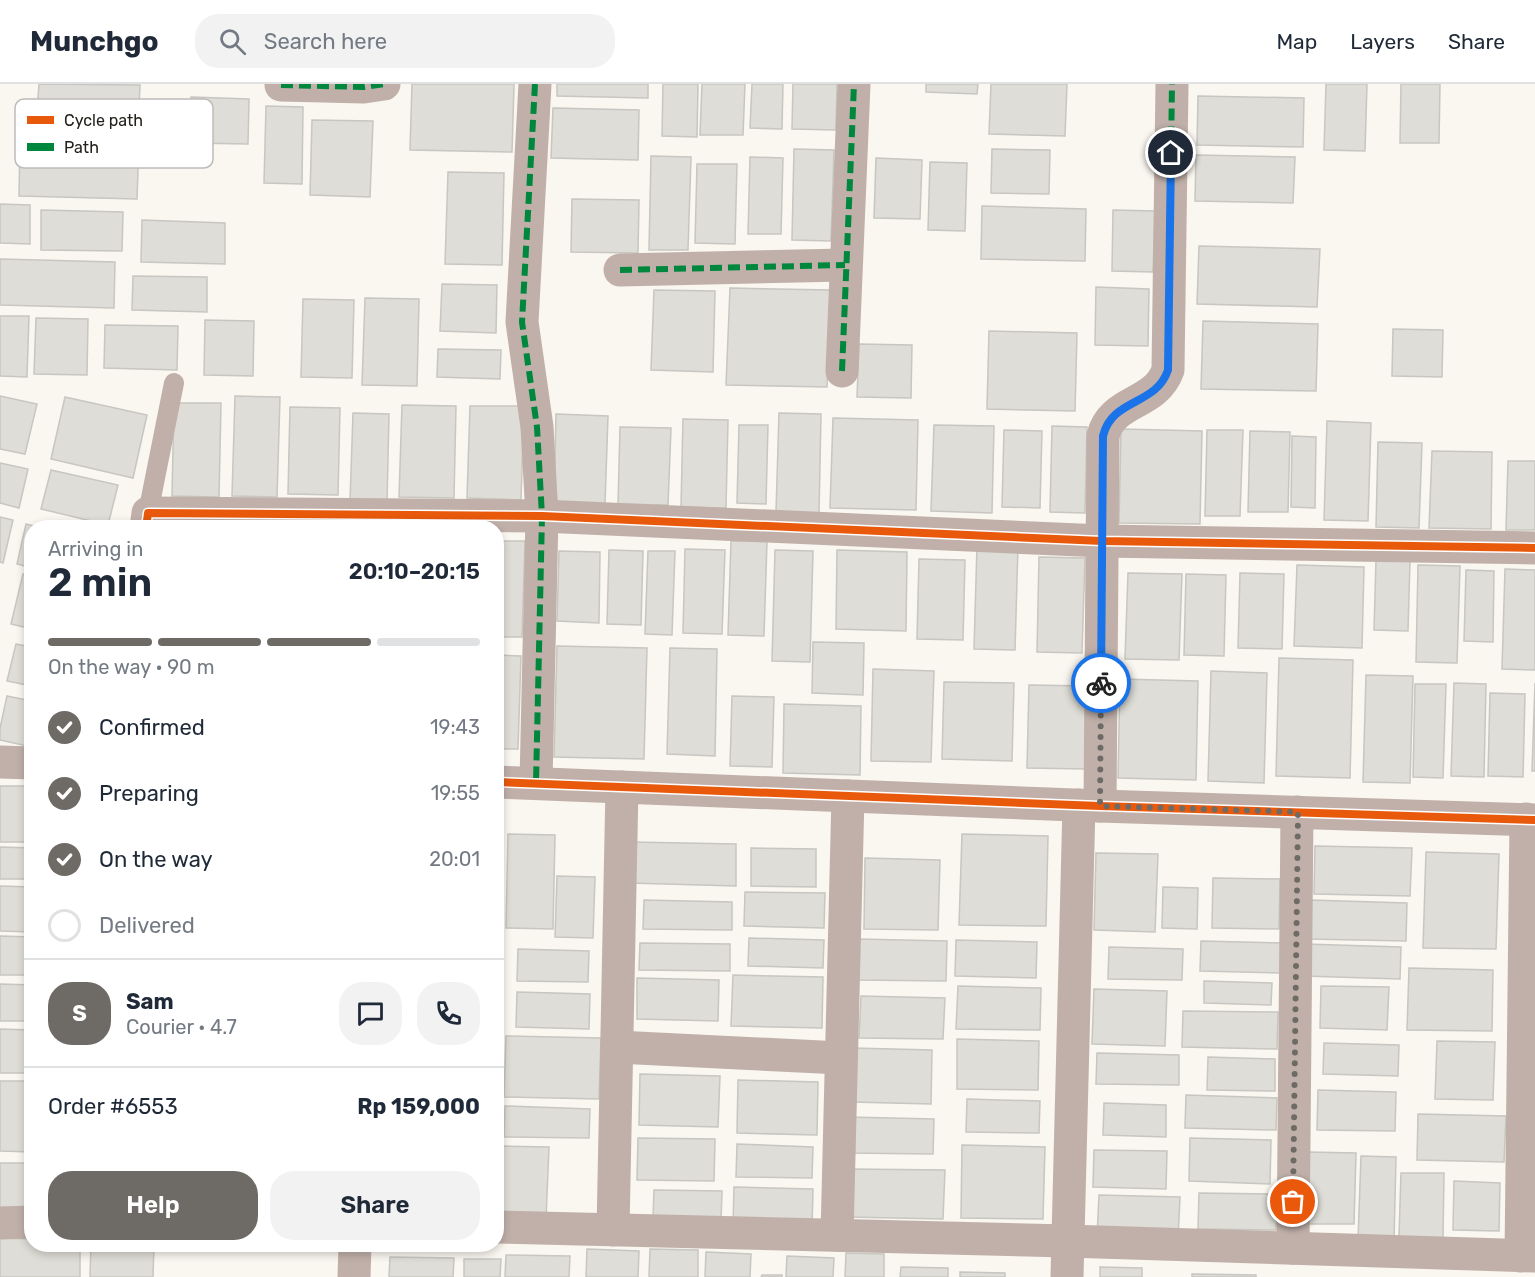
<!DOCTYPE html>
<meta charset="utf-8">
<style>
body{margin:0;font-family:Rubik,sans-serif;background:#f2f2f3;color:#1f2937;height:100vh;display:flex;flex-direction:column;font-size:22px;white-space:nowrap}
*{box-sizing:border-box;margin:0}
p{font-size:20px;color:#747a83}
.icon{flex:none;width:33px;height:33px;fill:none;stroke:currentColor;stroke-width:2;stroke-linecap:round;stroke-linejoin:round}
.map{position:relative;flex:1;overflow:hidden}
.side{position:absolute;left:24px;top:436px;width:480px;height:732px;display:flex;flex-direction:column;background:#fff;border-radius:24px;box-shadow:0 3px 9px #0003}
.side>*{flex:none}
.pin{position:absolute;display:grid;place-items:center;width:51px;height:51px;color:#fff;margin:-26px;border:3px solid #fff;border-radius:50%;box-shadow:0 2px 6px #0007}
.courier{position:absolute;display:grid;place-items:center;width:60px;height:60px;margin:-30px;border:4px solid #1a73e8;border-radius:50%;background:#fff;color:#222;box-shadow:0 2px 8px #0007}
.head em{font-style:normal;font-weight:600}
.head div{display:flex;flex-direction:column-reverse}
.head{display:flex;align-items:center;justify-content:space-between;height:102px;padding:0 24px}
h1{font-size:39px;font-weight:600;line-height:45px}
.bar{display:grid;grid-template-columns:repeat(4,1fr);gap:9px 6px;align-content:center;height:72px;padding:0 24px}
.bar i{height:8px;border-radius:4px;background:#e0e1e3}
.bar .selected{background:#6e6b66}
.bar p{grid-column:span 4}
.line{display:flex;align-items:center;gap:15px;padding:0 24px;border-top:2px solid #e0e1e3}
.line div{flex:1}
.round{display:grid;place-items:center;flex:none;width:63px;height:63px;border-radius:24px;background:#f2f2f3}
ol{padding:0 24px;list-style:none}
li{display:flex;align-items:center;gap:18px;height:66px}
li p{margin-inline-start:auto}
li .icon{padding:6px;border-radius:50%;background:#6e6b66;color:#fff;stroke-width:4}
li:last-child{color:#747a83}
li i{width:33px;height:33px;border:3px solid #e0e1e3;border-radius:50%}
.button{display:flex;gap:12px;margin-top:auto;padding:12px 24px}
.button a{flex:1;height:69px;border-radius:24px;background:#6e6b66;color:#fff;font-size:24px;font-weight:600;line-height:69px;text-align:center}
.button a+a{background:#f2f2f3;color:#1f2937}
header{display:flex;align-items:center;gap:36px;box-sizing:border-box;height:84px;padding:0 30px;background:#fff;border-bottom:2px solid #e0e1e3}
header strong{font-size:28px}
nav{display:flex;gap:33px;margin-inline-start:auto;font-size:21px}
.search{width:420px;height:54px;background:#f2f2f3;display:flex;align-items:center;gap:15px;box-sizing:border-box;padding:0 21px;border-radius:24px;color:#747a83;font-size:22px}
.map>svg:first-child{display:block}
</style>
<header>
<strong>Munchgo</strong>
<div class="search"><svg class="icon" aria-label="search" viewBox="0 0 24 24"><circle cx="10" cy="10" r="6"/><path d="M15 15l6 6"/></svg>Search here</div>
<nav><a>Map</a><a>Layers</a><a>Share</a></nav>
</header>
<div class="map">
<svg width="1535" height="1193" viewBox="0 0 1535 1193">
<rect width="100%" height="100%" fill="#faf6f0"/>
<!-- building -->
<g fill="#deddd7" stroke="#c7c6c0" stroke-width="1.5">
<path d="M 39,0 L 140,1 L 138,45 L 36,41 Z"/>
<path d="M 412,0 L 514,0 L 512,68 L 410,66 Z"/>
<path d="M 557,0 L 648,0 L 648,14 L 557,12 Z"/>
<path d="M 663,0 L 698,0 L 697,53 L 662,52 Z"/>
<path d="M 702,0 L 745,0 L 743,51 L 700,51 Z"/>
<path d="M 752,0 L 783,0 L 782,45 L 750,44 Z"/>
<path d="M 793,0 L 837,0 L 836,46 L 792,45 Z"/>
<path d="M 926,0 L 978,0 L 977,10 L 926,8 Z"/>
<path d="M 991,0 L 1067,0 L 1065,52 L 989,50 Z"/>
<path d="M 1326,0 L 1367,0 L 1365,67 L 1324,66 Z"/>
<path d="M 1401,0 L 1440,0 L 1439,59 L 1400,59 Z"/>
<path d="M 1198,12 L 1304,14 L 1303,63 L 1197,61 Z"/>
<path d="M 191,13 L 249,15 L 248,60 L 190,59 Z"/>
<path d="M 266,22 L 303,23 L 302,100 L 264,99 Z"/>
<path d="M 553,24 L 639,26 L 638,76 L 551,74 Z"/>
<path d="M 312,36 L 373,37 L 370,113 L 310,111 Z"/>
<path d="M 20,57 L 139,59 L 137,115 L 19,112 Z"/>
<path d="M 794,65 L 834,66 L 831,157 L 792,156 Z"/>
<path d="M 992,65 L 1050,66 L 1049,110 L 991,109 Z"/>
<path d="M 1196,71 L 1295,73 L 1293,119 L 1195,117 Z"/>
<path d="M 651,72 L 691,73 L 688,166 L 649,166 Z"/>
<path d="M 750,73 L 783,74 L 781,150 L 748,150 Z"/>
<path d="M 876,74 L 922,76 L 920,135 L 874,134 Z"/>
<path d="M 930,78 L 967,79 L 965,147 L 928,146 Z"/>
<path d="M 697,80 L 737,80 L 735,160 L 695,159 Z"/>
<path d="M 448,88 L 504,89 L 502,181 L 445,180 Z"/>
<path d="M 572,115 L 639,116 L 638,169 L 571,168 Z"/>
<path d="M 0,120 L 30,121 L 30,160 L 0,159 Z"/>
<path d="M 982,122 L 1086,125 L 1085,177 L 981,175 Z"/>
<path d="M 41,126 L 123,128 L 122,167 L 41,166 Z"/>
<path d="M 1113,126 L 1155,127 L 1153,188 L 1112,187 Z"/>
<path d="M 142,136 L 225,139 L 225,180 L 141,178 Z"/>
<path d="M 1199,162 L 1320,165 L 1317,223 L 1197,220 Z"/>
<path d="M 0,175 L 115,178 L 114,224 L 0,221 Z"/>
<path d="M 133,192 L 207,193 L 207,228 L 132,226 Z"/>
<path d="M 442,200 L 497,201 L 496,249 L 440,247 Z"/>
<path d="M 1096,203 L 1149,205 L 1148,262 L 1095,261 Z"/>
<path d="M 730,204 L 830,206 L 827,303 L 726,301 Z"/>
<path d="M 654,206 L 715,207 L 713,288 L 651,286 Z"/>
<path d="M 365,214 L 419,215 L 417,302 L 362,301 Z"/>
<path d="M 303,215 L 354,216 L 352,294 L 301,293 Z"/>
<path d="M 0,232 L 29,232 L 27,293 L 0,292 Z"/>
<path d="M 36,234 L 88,235 L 87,291 L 34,290 Z"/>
<path d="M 205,236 L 254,237 L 253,292 L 204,291 Z"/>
<path d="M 1203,237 L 1318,240 L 1316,307 L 1201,305 Z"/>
<path d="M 105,241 L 178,242 L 177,286 L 104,284 Z"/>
<path d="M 1393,245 L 1443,246 L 1442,293 L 1392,292 Z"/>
<path d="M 989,247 L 1077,249 L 1075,327 L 987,325 Z"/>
<path d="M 859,260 L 912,261 L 911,314 L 857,313 Z"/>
<path d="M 438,265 L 501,266 L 500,295 L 437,293 Z"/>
<path d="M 0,312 L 37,320 L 25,370 L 0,365 Z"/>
<path d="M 235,312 L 280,313 L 277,413 L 232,412 Z"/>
<path d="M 65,313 L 147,331 L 133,394 L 51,375 Z"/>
<path d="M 174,319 L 221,319 L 219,413 L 172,412 Z"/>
<path d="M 402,321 L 456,322 L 454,414 L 399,413 Z"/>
<path d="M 470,322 L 524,322 L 521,416 L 467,414 Z"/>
<path d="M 290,323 L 340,324 L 338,411 L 288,410 Z"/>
<path d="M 353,329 L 389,330 L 387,418 L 350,417 Z"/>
<path d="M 779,329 L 821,330 L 819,429 L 776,428 Z"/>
<path d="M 556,330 L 608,332 L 605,420 L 554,419 Z"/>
<path d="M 833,334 L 918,336 L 916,426 L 830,424 Z"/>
<path d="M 683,335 L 728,336 L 726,424 L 681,423 Z"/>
<path d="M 1327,337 L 1371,339 L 1368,437 L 1324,436 Z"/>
<path d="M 739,341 L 768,341 L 766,420 L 737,419 Z"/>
<path d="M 934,341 L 994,342 L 992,429 L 931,427 Z"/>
<path d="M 1052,342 L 1087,343 L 1085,429 L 1050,428 Z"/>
<path d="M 620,343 L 671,344 L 668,421 L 618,420 Z"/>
<path d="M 1121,345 L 1202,347 L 1200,440 L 1119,439 Z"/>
<path d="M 1004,346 L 1042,347 L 1040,424 L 1002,423 Z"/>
<path d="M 1207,346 L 1243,346 L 1240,432 L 1205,432 Z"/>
<path d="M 1250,347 L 1290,348 L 1288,428 L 1248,428 Z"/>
<path d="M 1292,352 L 1316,353 L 1315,424 L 1291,423 Z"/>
<path d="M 1378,358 L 1422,359 L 1419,444 L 1376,443 Z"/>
<path d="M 1432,367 L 1492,368 L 1491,445 L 1429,444 Z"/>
<path d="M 1508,377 L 1535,377 L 1535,446 L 1506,446 Z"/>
<path d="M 0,379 L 28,385 L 19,424 L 0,419 Z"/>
<path d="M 51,386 L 118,401 L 108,441 L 41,425 Z"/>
<path d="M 0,433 L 13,436 L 3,479 L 0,478 Z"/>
<path d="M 26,440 L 42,444 L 32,444 L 32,484 L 17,480 Z"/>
<path d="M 496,457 L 525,457 L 522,553 L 496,553 Z"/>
<path d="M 731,457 L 767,457 L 764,552 L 728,551 Z"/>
<path d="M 977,461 L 1018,462 L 1015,566 L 974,565 Z"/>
<path d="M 685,465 L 725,466 L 722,550 L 683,549 Z"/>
<path d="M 609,466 L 643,467 L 641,541 L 607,540 Z"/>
<path d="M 775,466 L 813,467 L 810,578 L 772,577 Z"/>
<path d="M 837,466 L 907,468 L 906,547 L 836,545 Z"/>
<path d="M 559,467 L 600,468 L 599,539 L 557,537 Z"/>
<path d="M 648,467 L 675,467 L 672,551 L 645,550 Z"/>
<path d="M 1039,473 L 1085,474 L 1082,569 L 1037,568 Z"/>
<path d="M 919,475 L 965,476 L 963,556 L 917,555 Z"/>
<path d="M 1376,476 L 1410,477 L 1408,547 L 1374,546 Z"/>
<path d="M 1297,481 L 1364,483 L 1362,564 L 1294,562 Z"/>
<path d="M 1418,481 L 1460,482 L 1457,579 L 1416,578 Z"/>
<path d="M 1505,485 L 1535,486 L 1535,586 L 1502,585 Z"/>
<path d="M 1466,486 L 1494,487 L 1493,558 L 1464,557 Z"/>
<path d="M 1128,489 L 1182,490 L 1179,576 L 1125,575 Z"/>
<path d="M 1240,489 L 1284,490 L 1282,565 L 1238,564 Z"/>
<path d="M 23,490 L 32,492 L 32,545 L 11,540 Z"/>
<path d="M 1186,490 L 1226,491 L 1224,572 L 1184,571 Z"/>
<path d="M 813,558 L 864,559 L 863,611 L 812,609 Z"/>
<path d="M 16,560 L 32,563 L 32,602 L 7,597 Z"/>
<path d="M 557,562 L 647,564 L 644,675 L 554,673 Z"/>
<path d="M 670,564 L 717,565 L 715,672 L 667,670 Z"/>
<path d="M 496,571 L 521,572 L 518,665 L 496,665 Z"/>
<path d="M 1279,574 L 1353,576 L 1350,694 L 1276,692 Z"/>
<path d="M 873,585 L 934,587 L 931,678 L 871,677 Z"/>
<path d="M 1211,587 L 1267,589 L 1264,699 L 1208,697 Z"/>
<path d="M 1366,591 L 1413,592 L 1410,699 L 1363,698 Z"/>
<path d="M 1120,595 L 1198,597 L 1196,696 L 1118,694 Z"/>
<path d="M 944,598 L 1014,599 L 1012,677 L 942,675 Z"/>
<path d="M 1454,599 L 1486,600 L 1484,693 L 1451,692 Z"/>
<path d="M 1535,599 L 1535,687 L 1532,687 Z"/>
<path d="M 1415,600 L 1446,600 L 1443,694 L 1413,693 Z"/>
<path d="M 1029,601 L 1088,602 L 1085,685 L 1027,684 Z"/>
<path d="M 1490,609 L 1525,610 L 1523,693 L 1488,692 Z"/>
<path d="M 7,612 L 32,617 L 32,663 L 0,656 L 0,644 Z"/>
<path d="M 732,612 L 774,613 L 772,683 L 730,682 Z"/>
<path d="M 784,620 L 861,622 L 860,691 L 783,689 Z"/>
<rect x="0" y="702" width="32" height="56"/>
<path d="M 508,750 L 555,751 L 553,845 L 506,844 Z"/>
<path d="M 962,750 L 1048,752 L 1046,842 L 959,841 Z"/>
<path d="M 630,758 L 736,760 L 736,802 L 629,799 Z"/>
<path d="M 1315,762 L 1412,764 L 1410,812 L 1314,810 Z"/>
<path d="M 0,763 L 32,764 L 32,795 L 0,795 Z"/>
<path d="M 751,764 L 816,765 L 816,803 L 751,802 Z"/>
<path d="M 1426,768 L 1499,770 L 1496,865 L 1423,864 Z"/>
<path d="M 1096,769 L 1158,770 L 1155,848 L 1094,846 Z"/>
<path d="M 865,774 L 940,776 L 938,846 L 864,845 Z"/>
<path d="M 557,792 L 595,793 L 593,854 L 555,853 Z"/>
<path d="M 1213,794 L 1280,795 L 1279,845 L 1212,844 Z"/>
<path d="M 0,802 L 32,803 L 32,848 L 0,847 Z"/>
<path d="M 1163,803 L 1198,804 L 1197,845 L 1162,844 Z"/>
<path d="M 745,808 L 825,809 L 824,844 L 744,842 Z"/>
<path d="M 644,816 L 732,818 L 732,846 L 643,845 Z"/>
<path d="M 1310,816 L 1407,819 L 1406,857 L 1308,855 Z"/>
<path d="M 0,852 L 32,853 L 32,891 L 0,891 Z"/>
<path d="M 749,854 L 824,856 L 823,884 L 748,882 Z"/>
<path d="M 858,855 L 947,857 L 946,897 L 857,896 Z"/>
<path d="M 956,856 L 1037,858 L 1036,894 L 955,892 Z"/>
<path d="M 1201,857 L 1282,859 L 1281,889 L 1200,887 Z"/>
<path d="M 640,859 L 730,860 L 730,887 L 639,886 Z"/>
<path d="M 1304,860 L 1401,863 L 1400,895 L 1303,892 Z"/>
<path d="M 1109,863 L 1183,865 L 1182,896 L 1108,895 Z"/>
<path d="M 518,865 L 589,867 L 588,898 L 517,897 Z"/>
<path d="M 1409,884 L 1493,886 L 1492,947 L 1407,946 Z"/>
<path d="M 733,891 L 823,893 L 822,944 L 731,942 Z"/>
<path d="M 637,894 L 719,896 L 718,937 L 637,935 Z"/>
<path d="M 1204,897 L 1272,899 L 1271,921 L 1204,919 Z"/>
<path d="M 0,900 L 32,901 L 32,937 L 0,937 Z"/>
<path d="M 958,902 L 1041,904 L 1040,946 L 956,945 Z"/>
<path d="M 1321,902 L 1389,903 L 1387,946 L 1320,944 Z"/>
<path d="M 1094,905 L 1167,907 L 1165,962 L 1092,960 Z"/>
<path d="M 517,908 L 590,910 L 589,945 L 516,943 Z"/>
<path d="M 861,912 L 945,914 L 943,955 L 859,954 Z"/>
<path d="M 1183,927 L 1278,928 L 1277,965 L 1182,963 Z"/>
<path d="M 0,945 L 32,946 L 32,989 L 0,989 Z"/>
<path d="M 506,952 L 601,954 L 599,1015 L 504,1013 Z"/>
<path d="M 957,955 L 1039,957 L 1038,1006 L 957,1005 Z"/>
<path d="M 1437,957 L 1495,958 L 1493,1016 L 1435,1015 Z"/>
<path d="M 1324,959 L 1399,961 L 1398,992 L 1323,990 Z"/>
<path d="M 852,964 L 932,966 L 931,1020 L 851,1018 Z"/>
<path d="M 1097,969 L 1179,971 L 1179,1001 L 1096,1000 Z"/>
<path d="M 1208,973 L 1275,975 L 1275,1007 L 1207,1006 Z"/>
<path d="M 640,990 L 720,992 L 718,1043 L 639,1041 Z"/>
<path d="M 738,996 L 818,998 L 817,1051 L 737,1049 Z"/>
<path d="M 0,997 L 32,997 L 32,1068 L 0,1067 Z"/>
<path d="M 1318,1006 L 1396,1008 L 1395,1047 L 1317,1046 Z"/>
<path d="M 1186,1011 L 1277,1014 L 1276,1046 L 1185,1044 Z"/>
<path d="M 967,1015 L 1040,1017 L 1039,1049 L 966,1048 Z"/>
<path d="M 1104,1019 L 1166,1021 L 1166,1053 L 1103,1051 Z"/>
<path d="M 505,1022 L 590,1025 L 589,1054 L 504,1053 Z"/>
<path d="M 1418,1030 L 1506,1032 L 1504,1078 L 1417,1076 Z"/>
<path d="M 847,1033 L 934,1035 L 933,1070 L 847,1069 Z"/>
<path d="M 638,1054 L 715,1055 L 714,1097 L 637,1096 Z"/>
<path d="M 1190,1054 L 1271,1056 L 1270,1100 L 1189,1097 Z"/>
<path d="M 737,1060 L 813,1063 L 812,1094 L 736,1093 Z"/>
<path d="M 962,1061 L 1045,1063 L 1043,1135 L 961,1134 Z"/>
<path d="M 502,1062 L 549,1063 L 546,1135 L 500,1134 Z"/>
<path d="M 1094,1066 L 1167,1067 L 1166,1105 L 1093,1103 Z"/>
<path d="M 1308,1068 L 1356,1069 L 1354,1140 L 1306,1140 Z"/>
<path d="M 1361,1072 L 1396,1073 L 1394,1156 L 1358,1156 Z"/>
<rect x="0" y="1079" width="32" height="48"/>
<path d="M 849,1085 L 945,1086 L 943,1135 L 848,1133 Z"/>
<path d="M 1401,1089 L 1444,1089 L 1443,1154 L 1399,1153 Z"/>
<path d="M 1454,1097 L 1500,1099 L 1499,1147 L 1453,1146 Z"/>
<path d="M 734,1103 L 813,1105 L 812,1143 L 733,1141 Z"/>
<path d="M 654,1106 L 722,1107 L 721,1137 L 653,1135 Z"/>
<path d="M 1199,1109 L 1277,1110 L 1276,1146 L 1198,1145 Z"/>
<path d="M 1099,1111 L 1180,1113 L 1178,1155 L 1097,1153 Z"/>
<path d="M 0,1154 L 32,1155 L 32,1161 L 80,1161 L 80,1193 L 0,1193 Z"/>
<path d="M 91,1161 L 154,1161 L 153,1193 L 90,1193 Z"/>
<path d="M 587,1165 L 639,1167 L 638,1193 L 586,1193 Z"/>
<path d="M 650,1165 L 698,1166 L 698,1193 L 649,1193 Z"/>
<path d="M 706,1168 L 751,1170 L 750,1193 L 705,1193 Z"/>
<path d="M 846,1169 L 884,1170 L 884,1193 L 845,1193 Z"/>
<path d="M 506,1171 L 570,1172 L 569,1193 L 505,1193 Z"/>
<path d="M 787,1172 L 834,1174 L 833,1193 L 786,1193 Z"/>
<path d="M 390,1173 L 454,1174 L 453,1193 L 389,1193 Z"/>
<path d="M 464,1175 L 501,1175 L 500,1193 L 464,1193 Z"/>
<path d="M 901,1183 L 948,1184 L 948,1193 L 900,1193 Z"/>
<path d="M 1100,1183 L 1142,1184 L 1142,1193 L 1100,1193 Z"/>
<path d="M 960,1188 L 1005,1189 L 1005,1193 L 960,1193 Z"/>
<path d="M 1192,1190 L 1256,1191 L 1256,1193 L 1192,1193 Z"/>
<path d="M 762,1191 L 782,1191 L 782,1193 L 761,1193 Z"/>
</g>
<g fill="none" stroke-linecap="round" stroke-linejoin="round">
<!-- lane -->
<path stroke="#c0b0a9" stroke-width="20" d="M 148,429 L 174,299"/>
<!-- street -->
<g stroke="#c0b0a9" stroke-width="33">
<path d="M 535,0 L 522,238 L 537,343 L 542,432 L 536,699"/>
<path d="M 281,1 L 364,3 L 384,0"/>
<path d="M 620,186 L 845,181"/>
<path d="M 842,287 L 854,0"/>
<path d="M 146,444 L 148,429 L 542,432 L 1102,457 L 1535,464"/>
<path d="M 0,678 L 32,679"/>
<path d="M 496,698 L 1100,722 L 1535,736"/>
<path d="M 1100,722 L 1103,352 C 1112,315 1155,322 1168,286 L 1172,0"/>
<path d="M 617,963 L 841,974"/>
<path d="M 0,1139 L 32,1138"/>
<path d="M 496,1143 L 1067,1157 L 1535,1172"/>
<path d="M 613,1146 L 622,703"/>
<path d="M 837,1151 L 848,712"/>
<path d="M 1293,1164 L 1297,728"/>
<path d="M 1521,1172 L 1526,735"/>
<path d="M 354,1193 L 355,1161"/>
<path d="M 1067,1193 L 1079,721"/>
</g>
<!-- quiet -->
<g stroke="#00873e" stroke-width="6" stroke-dasharray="12 6" stroke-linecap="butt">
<path d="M 535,0 L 522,238 L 537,343 L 542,432 L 536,699"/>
<path d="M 281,1 L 364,3 L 384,0"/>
<path d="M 620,186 L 845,181"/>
<path d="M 842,287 L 854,0"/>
<path d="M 1102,457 L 1103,352 C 1112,315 1155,322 1168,286 L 1172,0"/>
</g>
<!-- cycleway casing -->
<g stroke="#fff" stroke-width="11">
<g id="cycleway">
<path d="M 146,444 L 148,429 L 542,432 L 1102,457 L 1535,464"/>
<path d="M 496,698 L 1100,722 L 1535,736"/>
</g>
</g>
<!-- cycleway -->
<use href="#cycleway" stroke="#e8590c" stroke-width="8"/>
</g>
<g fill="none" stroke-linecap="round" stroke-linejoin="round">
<!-- done -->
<path stroke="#6e6b66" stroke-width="6" stroke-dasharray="0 10.8" d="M 1101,599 L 1100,722 L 1298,728 L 1293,1118"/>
<!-- route -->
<path stroke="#1a73e8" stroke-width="8" d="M 1101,599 L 1103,352 C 1112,314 1156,322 1168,286 L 1171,69"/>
</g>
<!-- legend -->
<rect x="15" y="15" width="198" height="69" rx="9" fill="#fff" stroke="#bdbcbb" stroke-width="1.5"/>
<rect x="27" y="32" width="27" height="8" fill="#e8590c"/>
<rect x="27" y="59" width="27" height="8" fill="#00873e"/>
<g font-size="16" fill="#23201b">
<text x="64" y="42">Cycle path</text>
<text x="64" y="69">Path</text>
</g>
</svg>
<div class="pin" style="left:1293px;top:1118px;background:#ea580c"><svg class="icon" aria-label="bag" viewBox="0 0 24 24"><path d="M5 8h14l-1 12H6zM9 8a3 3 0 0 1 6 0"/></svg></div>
<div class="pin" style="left:1171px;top:69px;background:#1f2937"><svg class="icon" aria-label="home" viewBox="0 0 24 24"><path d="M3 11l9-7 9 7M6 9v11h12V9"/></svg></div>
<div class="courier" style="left:1101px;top:599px"><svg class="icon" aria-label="bike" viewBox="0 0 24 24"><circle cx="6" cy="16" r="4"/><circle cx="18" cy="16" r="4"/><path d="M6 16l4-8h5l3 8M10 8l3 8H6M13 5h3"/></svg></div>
<section class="side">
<div class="head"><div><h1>2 min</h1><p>Arriving in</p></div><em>20:10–20:15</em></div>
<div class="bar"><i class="selected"></i><i class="selected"></i><i class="selected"></i><i></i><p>On the way · 90 m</p></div>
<ol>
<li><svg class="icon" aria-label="check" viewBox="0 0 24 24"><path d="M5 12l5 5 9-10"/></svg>Confirmed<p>19:43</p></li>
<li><svg class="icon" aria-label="check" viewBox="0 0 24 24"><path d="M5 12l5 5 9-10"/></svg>Preparing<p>19:55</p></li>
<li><svg class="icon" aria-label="check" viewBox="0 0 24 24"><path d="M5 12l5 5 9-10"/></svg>On the way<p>20:01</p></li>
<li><i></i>Delivered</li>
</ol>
<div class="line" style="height:108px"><b class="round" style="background:#6e6b66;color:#fff">S</b><div><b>Sam</b><p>Courier · 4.7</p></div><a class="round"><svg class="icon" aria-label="chat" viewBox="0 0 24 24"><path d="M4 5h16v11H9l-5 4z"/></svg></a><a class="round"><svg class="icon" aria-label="phone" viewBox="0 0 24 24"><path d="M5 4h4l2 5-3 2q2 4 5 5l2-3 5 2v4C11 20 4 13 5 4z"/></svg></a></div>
<div class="line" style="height:78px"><div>Order #6553</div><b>Rp 159,000</b></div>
<div class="button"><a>Help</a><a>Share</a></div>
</section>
</div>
